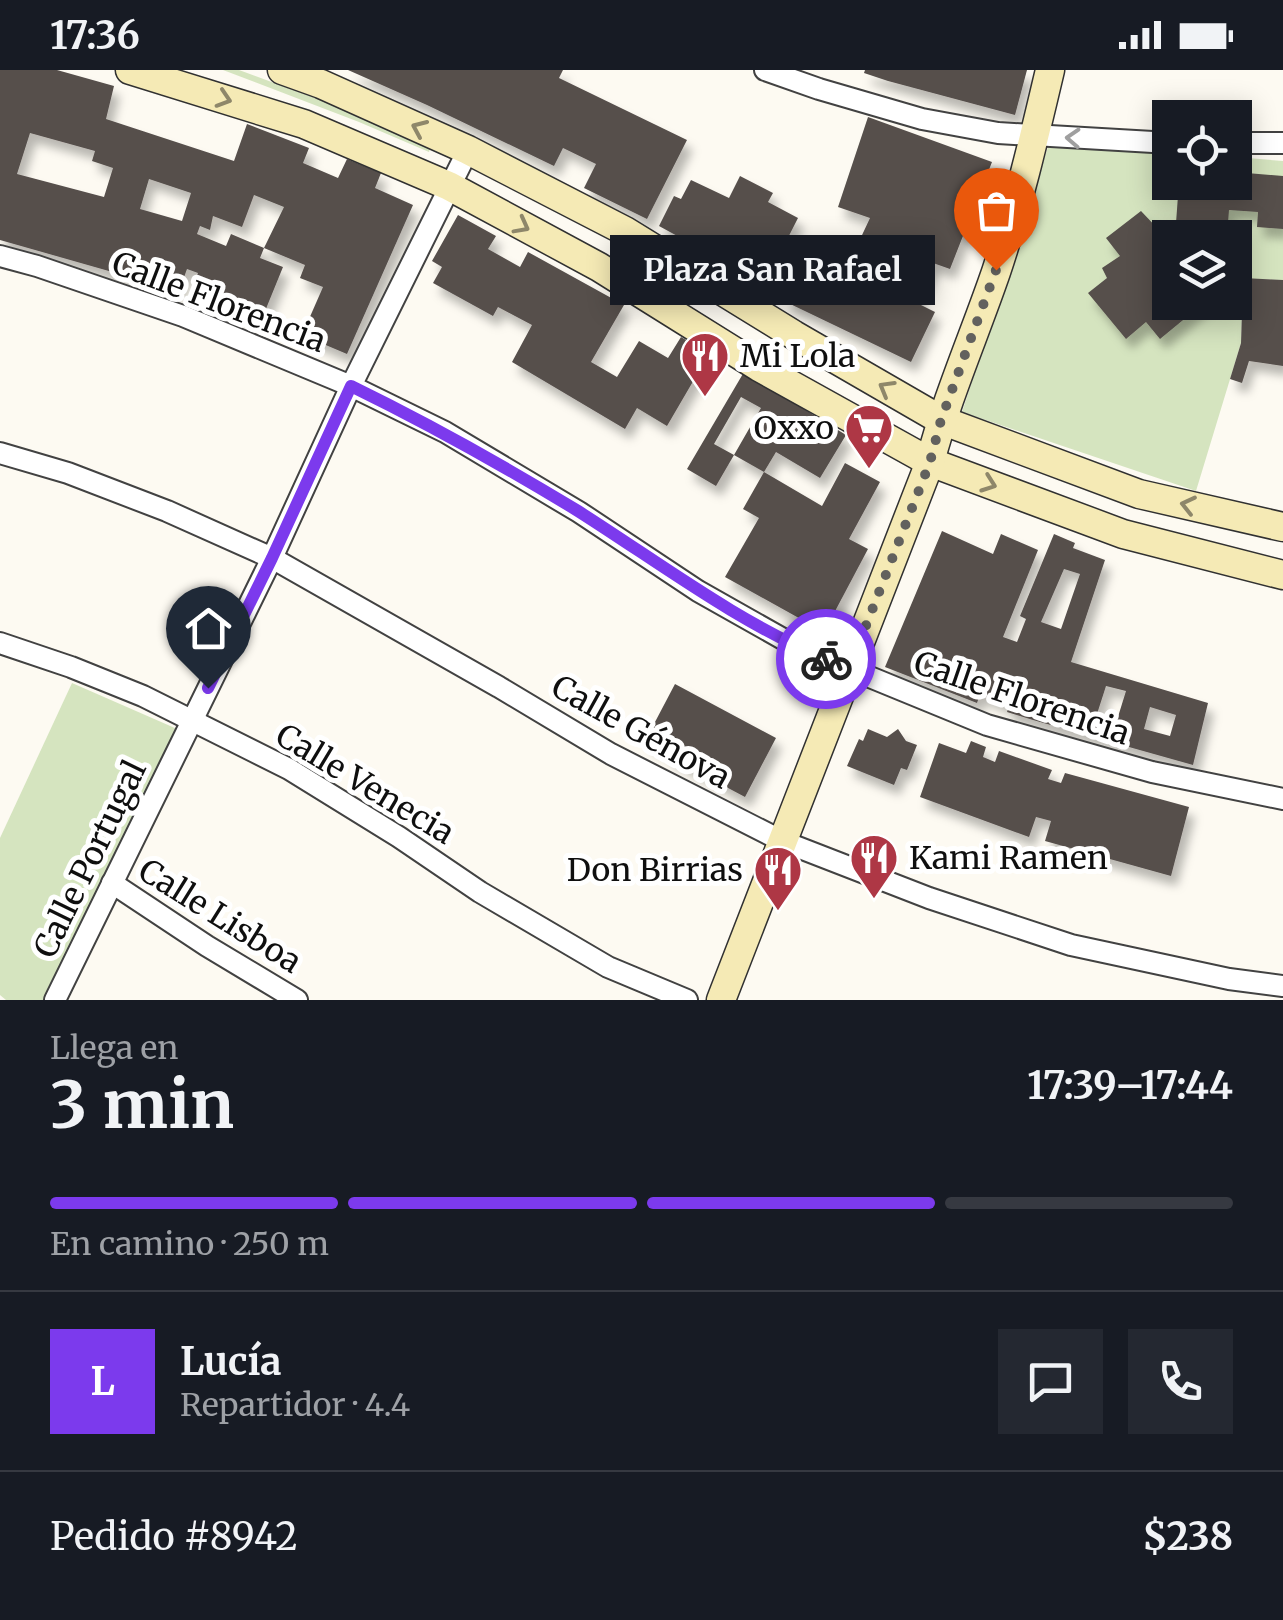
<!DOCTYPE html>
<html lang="es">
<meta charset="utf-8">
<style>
body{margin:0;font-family:Merriweather,serif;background:#242831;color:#f1f3f6;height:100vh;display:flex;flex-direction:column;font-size:38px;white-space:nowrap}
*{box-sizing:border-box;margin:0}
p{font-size:32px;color:#9ea1a6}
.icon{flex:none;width:55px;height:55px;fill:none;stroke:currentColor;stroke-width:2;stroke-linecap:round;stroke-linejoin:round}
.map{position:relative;height:930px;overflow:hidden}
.sheet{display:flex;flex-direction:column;background:#171b24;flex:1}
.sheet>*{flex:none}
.buttons{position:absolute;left:1152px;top:30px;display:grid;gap:20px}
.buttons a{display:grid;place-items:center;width:100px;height:100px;border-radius:0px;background:#171b24;box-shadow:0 5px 25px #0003;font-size:50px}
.pin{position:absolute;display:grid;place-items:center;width:85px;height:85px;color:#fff;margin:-102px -42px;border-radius:50% 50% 50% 0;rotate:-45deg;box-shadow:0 0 10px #0007}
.pin .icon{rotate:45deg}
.courier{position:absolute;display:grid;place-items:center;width:100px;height:100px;margin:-50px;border:8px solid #7c3aed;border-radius:50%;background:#fff;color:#222;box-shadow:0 2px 12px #0007}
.bubble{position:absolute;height:70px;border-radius:0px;background:#171b24;box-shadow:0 5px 25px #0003;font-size:32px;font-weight:700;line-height:70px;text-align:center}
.head em{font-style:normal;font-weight:700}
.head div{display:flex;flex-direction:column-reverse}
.head{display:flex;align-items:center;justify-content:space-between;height:170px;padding:0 50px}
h1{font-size:65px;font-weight:700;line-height:75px}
.bar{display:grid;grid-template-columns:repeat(4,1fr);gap:15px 10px;align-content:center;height:120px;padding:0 50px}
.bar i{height:12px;border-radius:8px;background:#363941}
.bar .active{background:#7c3aed}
.bar p{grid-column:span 4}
.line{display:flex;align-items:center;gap:25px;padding:0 50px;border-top:2px solid #363941}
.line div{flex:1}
.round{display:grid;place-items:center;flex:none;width:105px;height:105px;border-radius:0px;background:#242831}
.status{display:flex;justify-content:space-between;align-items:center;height:70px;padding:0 50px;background:#171b24;direction:ltr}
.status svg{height:28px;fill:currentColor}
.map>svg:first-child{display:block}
</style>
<div class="status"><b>17:36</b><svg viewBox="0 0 49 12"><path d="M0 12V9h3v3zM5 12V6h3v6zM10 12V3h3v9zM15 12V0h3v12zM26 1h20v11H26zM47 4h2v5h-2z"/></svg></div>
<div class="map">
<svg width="1283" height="930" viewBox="0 0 1283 930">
<defs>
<filter id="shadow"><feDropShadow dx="6" dy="10" stdDeviation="5" flood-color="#0004"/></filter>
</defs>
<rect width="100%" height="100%" fill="#fdfaf2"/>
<!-- green -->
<g fill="#d5e4bf" fill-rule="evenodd">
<path d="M 223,0 L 239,0 L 361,45 L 431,76 L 429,82 L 359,52 Z"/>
<path d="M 1049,74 L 1170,83 L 1170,112 L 1235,112 L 1235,87 L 1283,91 L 1283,210 L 1243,209 L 1241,273 L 1196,421 L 962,342 ZM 1170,168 L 1235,168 L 1235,232 L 1170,232 Z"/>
<path d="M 72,613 L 184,662 L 50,930 L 6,930 L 0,925 L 0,768 Z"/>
</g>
<!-- building -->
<g fill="#564f4c" fill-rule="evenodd" filter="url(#shadow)">
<path d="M 0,0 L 57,0 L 114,16 L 106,49 L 234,91 L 247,54 L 309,78 L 303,93 L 338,108 L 347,89 L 381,103 L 375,118 L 413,135 L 347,284 L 302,265 L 323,217 L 300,208 L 305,195 L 264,178 L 260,188 L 283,197 L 261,251 L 190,222 L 198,203 L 187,199 L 179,221 L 0,170 ZM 30,63 L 95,81 L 92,91 L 113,98 L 104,127 L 17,104 ZM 149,109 L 191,123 L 182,151 L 140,139 ZM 254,125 L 284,137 L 264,178 L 231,164 L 226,176 L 197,164 L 200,156 L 210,160 L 213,146 L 242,157 Z"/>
<path d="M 348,0 L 563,0 L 559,8 L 687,70 L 647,149 L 584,118 L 596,94 L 563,78 L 554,96 L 427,35 Z"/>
<path d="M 865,0 L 1027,0 L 1015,45 L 888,11 L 864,3 Z"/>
<path d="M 868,47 L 992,92 L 950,199 L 933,193 L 915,232 L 935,242 L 911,292 L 784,231 L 805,190 L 842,208 L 870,148 L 838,137 Z"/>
<path d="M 1235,102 L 1283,106 L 1283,159 L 1257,157 L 1258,142 L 1229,140 L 1227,167 L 1197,168 L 1198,155 L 1176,153 L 1184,168 L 1170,168 L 1170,232 L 1205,232 L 1160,269 L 1146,252 L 1126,269 L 1088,223 L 1107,208 L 1102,198 L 1120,186 L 1106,168 L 1141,141 L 1160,161 L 1176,153 L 1179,112 L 1235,112 Z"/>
<path d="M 740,106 L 773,123 L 768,132 L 798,148 L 765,213 L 752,207 L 762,188 L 744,179 L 734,197 L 659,156 L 674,126 L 681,129 L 691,110 L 729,128 Z"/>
<path d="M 458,145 L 496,166 L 488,179 L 520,197 L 528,182 L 624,235 L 591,292 L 617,307 L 639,271 L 668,288 L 681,267 L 709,284 L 667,356 L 637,338 L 625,359 L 512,292 L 532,255 L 498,237 L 493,246 L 433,213 L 442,197 L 432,191 Z"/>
<path d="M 1243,208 L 1283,210 L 1283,296 L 1249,291 L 1242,313 L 1230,309 L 1241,273 Z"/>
<path d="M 744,302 L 846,365 L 820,408 L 776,382 L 764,402 L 734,385 L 761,338 L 741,327 L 714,374 L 734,385 L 716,416 L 687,399 Z"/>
<path d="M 845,393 L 880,412 L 849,469 L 868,479 L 824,562 L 725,507 L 759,448 L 743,439 L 764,402 L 822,436 Z"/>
<path d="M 942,461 L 993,484 L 1001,464 L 1038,480 L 1003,567 L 1017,572 L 1026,549 L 1020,546 L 1054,464 L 1075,473 L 1073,478 L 1105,490 L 1071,592 L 1208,633 L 1193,695 L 1033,650 L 1007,642 L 1009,636 L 980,624 L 977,633 L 885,597 ZM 1064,499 L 1080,504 L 1061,559 L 1041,552 ZM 1106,616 L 1126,621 L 1117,650 L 1097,644 ZM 1150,637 L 1176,645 L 1170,666 L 1144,659 Z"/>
<path d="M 675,614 L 776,668 L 745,727 L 666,685 L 667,682 L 645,671 Z"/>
<path d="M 868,659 L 887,667 L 898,659 L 906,671 L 917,675 L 907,700 L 901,698 L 894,715 L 847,696 L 859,669 L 863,671 Z"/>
<path d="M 971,671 L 986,677 L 983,687 L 995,692 L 999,681 L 1052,700 L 1048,709 L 1061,713 L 1065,703 L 1189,737 L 1171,806 L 1045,771 L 1051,751 L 1036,747 L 1029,767 L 920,727 L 939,673 L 966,683 Z"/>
</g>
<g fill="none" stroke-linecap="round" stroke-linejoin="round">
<!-- street casing -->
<g stroke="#424242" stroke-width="24">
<g id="street">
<path d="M 765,0 L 819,19 L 922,49 L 998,63 L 1170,73"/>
<path d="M 1235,73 L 1283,73"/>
<path d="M 0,186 L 37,196 L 183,246 L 351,316 L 445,362 L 579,442 L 698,521 L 799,578 L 987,655 L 1152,702 L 1283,729"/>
<path d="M 0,383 L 68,403 L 167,441 L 272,488 L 499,617 L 611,684 L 782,771 L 929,828 L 1071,875 L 1229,909 L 1283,916"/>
<path d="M 0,573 L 71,597 L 143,626 L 289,699 L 399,767 L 480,822 L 608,897 L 687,930"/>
<path d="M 112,813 L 207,876 L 297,930"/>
<path d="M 55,930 L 272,488 L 351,316 L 468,80"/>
</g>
</g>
<!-- secondary casing -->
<g stroke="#313131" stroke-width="31">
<g id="secondary">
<path d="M 130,0 L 304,54 L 449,116 L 599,197 L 759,297 L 930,392 L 1123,464 L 1283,505"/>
<path d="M 282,0 L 321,14 L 468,80 L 625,161 L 794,265 L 941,350 L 1139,424 L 1283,457"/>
<path d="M 721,930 L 930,392 C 947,327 974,266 996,202 C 1018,136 1034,68 1050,0"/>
</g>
</g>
<!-- street -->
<use href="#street" stroke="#fff" stroke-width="20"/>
<!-- secondary -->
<use href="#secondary" stroke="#f5eab5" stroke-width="28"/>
</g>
<!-- one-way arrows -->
<defs><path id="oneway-chevron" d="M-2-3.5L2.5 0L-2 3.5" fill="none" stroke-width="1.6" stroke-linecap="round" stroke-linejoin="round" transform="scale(2.5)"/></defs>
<g stroke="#8e876a">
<use href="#oneway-chevron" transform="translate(224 29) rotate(18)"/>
<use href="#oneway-chevron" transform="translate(419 58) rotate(-156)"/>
<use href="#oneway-chevron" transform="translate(522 156) rotate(28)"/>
<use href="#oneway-chevron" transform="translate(886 318) rotate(-150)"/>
<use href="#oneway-chevron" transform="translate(989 414) rotate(20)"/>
<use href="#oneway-chevron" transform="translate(1188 435) rotate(-167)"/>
</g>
<use stroke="#9f9f9f" href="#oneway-chevron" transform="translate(1073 68) rotate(-177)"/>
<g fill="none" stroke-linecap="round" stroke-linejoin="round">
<!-- done -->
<path stroke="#62615e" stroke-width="10" stroke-dasharray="0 18" d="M 826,589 L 849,599 L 930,392 L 941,350 L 996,200"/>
<!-- route -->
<path stroke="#7c3aed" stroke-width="12" d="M 208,618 L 272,488 L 351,316 C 429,354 504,396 578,441 C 660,493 737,552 826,589"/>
</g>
<!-- icons -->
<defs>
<g id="restaurant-pin" transform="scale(2.5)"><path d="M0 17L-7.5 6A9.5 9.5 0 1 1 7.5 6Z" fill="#ae3745" stroke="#fff"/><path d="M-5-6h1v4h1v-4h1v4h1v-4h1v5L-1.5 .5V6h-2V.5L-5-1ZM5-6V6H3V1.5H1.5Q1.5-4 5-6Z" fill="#fff"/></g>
<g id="supermarket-pin" transform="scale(2.5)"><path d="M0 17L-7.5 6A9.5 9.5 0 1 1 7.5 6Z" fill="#ae3745" stroke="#fff"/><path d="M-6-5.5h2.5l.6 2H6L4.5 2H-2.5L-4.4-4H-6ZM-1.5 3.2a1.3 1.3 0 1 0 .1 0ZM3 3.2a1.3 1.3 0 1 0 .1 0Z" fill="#fff"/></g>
</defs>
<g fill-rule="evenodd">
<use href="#restaurant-pin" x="705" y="286"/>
<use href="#supermarket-pin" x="869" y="358"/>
<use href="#restaurant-pin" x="874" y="788"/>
<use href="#restaurant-pin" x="778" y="800"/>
</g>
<g text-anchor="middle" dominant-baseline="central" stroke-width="10" stroke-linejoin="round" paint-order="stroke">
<!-- street labels -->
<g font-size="32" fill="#0f0f0f" stroke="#fff">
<text transform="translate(219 232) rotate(21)">Calle Florencia</text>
<text transform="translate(1022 628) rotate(19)">Calle Florencia</text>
<text transform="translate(641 662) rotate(29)">Calle Génova</text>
<text transform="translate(365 714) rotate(31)">Calle Venecia</text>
<text transform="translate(90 789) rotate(-64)">Calle Portugal</text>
<text transform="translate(220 846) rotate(32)">Calle Lisboa</text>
</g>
<!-- poi labels -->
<g font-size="32" fill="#0f0f0f" stroke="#fff" text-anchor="start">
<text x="740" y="286">Mi Lola</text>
<text x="834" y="358" text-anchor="end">Oxxo</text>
<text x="909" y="788">Kami Ramen</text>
<text x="743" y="800" text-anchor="end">Don Birrias</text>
</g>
</g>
</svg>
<div class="buttons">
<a><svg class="icon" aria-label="locate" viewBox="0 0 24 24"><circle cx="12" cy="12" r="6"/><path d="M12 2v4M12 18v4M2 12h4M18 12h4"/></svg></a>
<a><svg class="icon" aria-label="layers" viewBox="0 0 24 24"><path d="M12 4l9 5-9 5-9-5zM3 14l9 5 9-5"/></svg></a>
</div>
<div class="pin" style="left:996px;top:200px;background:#ea580c"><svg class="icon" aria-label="bag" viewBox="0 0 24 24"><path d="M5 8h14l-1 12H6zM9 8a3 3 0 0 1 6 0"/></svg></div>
<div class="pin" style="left:208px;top:618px;background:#1f2937"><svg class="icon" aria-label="home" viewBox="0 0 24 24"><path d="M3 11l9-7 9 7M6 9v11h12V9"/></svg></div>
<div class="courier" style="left:826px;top:589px"><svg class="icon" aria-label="bike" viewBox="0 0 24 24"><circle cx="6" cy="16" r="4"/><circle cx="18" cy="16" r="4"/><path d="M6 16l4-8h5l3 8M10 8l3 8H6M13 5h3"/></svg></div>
<div class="bubble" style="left:610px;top:165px;width:325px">Plaza San Rafael</div>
</div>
<section class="sheet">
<div class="head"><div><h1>3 min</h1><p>Llega en</p></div><em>17:39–17:44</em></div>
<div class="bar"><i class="active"></i><i class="active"></i><i class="active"></i><i></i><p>En camino · 250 m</p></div>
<div class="line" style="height:180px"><b class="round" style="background:#7c3aed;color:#fff">L</b><div><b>Lucía</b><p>Repartidor · 4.4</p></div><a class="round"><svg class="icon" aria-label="chat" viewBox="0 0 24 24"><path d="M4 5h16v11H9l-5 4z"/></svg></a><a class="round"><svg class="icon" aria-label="phone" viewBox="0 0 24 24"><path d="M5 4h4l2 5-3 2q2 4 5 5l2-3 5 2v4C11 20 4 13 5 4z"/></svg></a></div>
<div class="line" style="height:130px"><div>Pedido #8942</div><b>$238</b></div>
</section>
